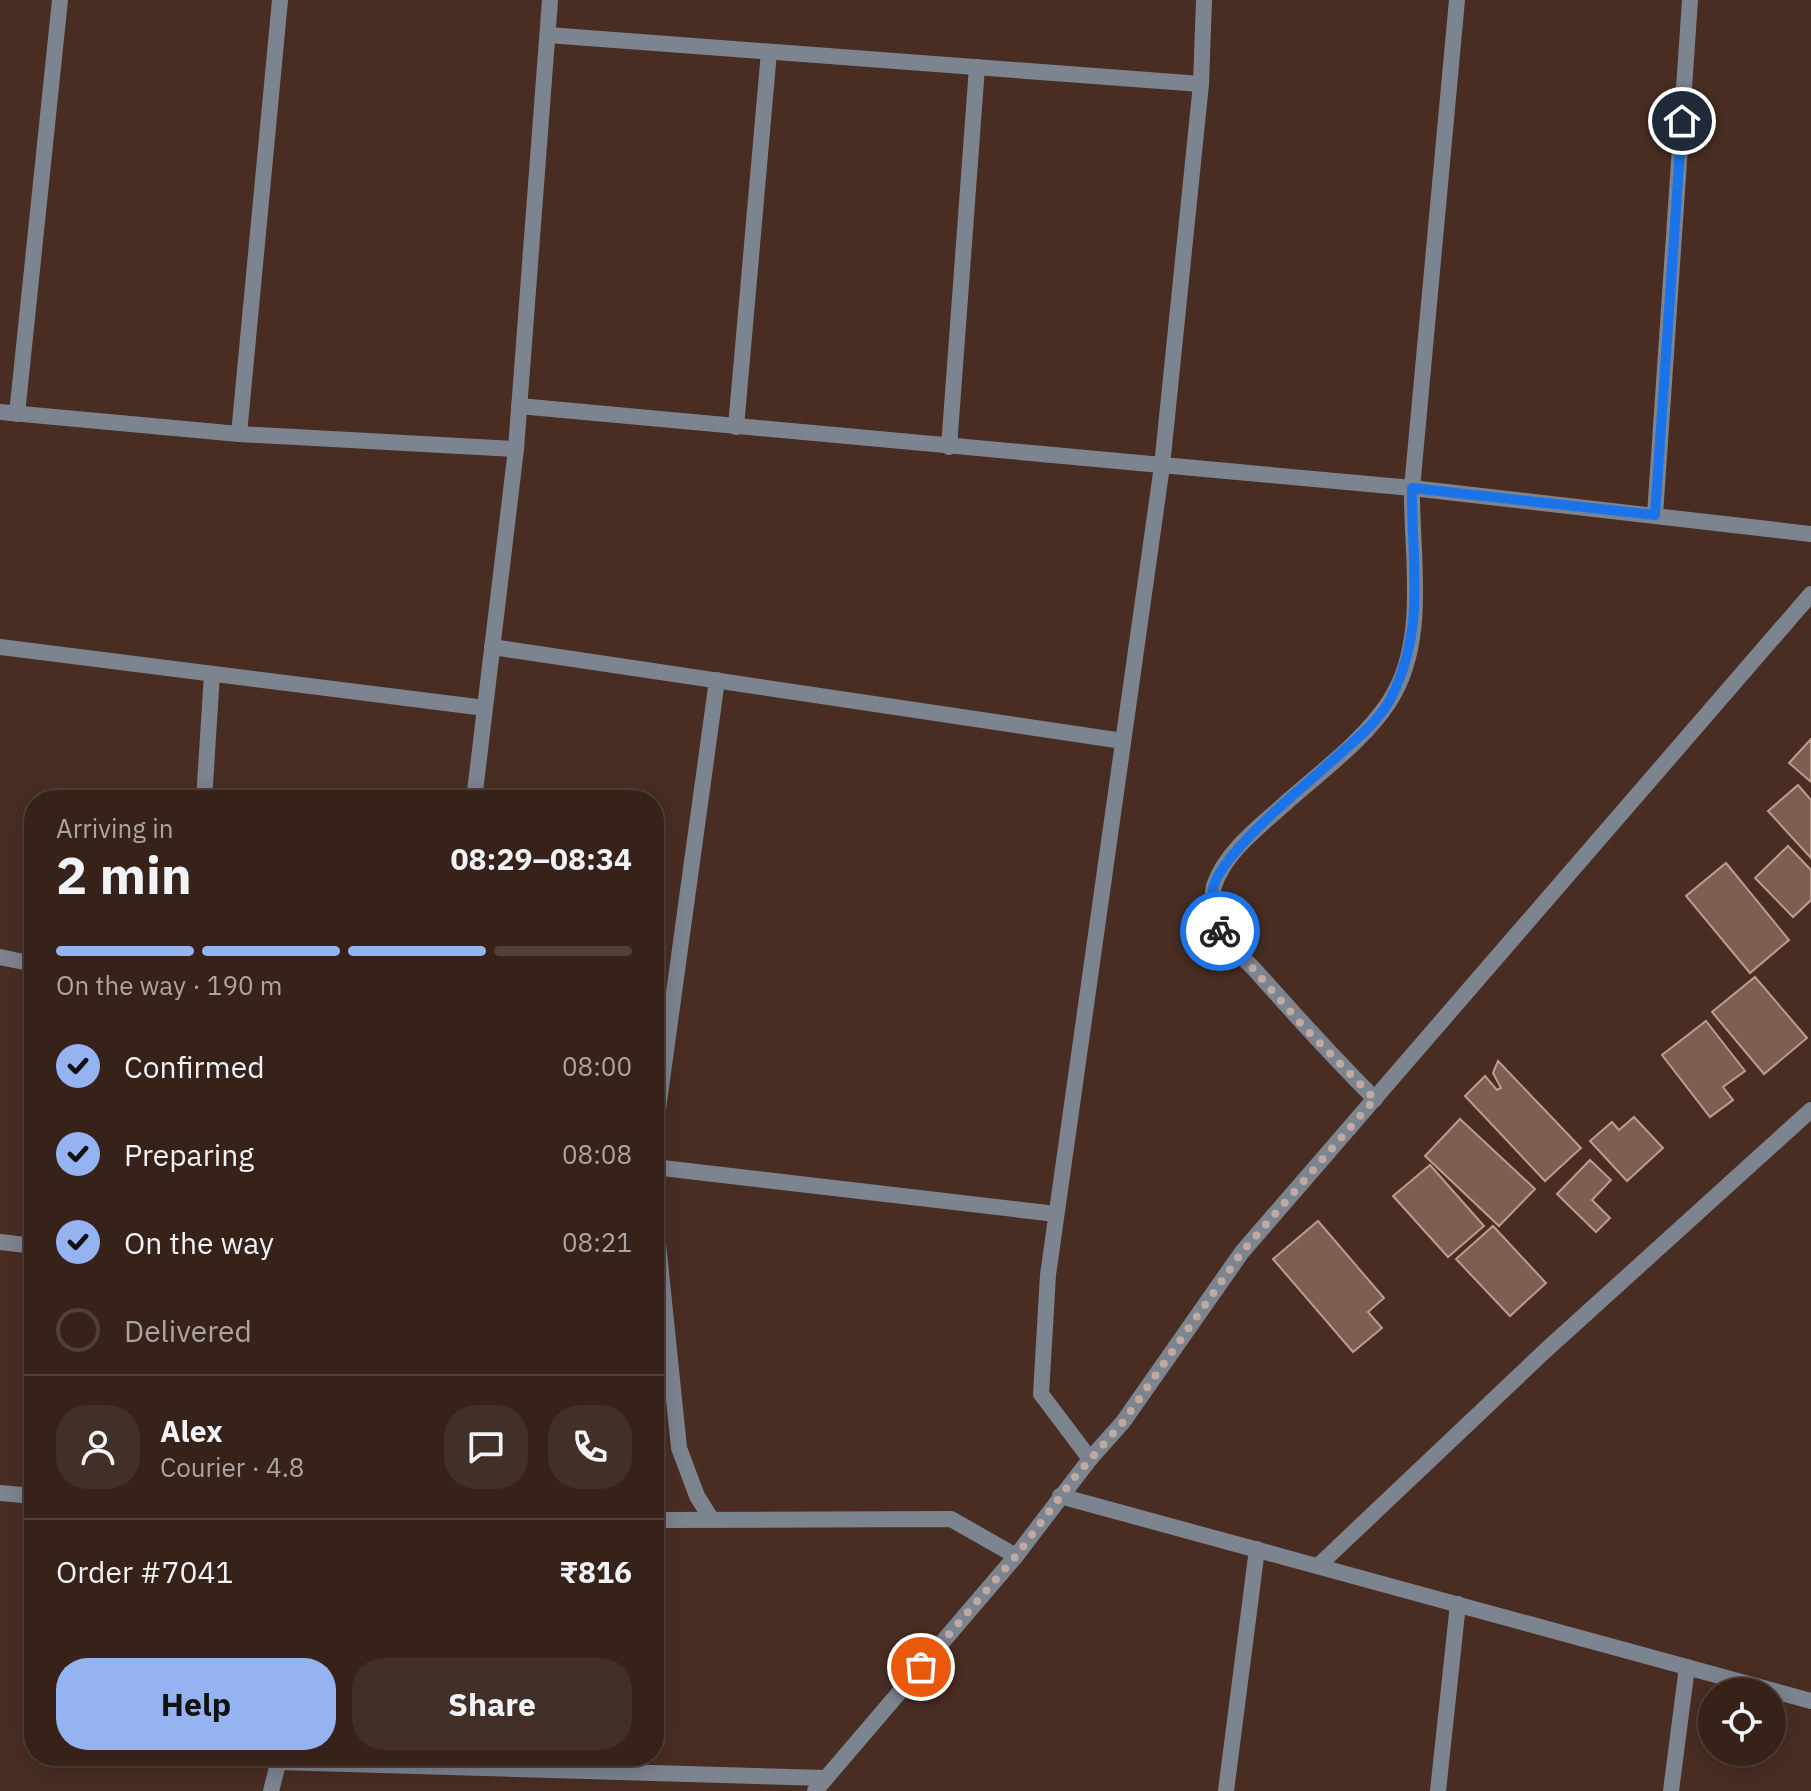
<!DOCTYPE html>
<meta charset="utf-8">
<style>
body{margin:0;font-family:"IBM Plex Sans",sans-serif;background:#422f27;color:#f1f3f6;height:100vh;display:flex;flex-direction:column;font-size:30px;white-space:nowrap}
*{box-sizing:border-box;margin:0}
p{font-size:26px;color:#aaa4a2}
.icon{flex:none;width:44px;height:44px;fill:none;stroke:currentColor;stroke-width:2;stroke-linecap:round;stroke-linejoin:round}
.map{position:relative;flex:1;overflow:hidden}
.sheet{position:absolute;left:24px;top:790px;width:640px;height:976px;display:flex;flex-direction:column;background:#37221a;border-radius:32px;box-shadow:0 4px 20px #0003,0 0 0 2px #513f39}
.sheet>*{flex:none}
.fabs{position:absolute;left:1698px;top:1678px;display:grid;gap:16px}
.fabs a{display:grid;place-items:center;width:88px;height:88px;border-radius:50%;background:#37221a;box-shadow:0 4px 20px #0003,0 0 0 2px #513f39;font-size:40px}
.pin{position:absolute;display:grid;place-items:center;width:68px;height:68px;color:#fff;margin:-34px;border:4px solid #fff;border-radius:50%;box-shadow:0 2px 8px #0007}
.courier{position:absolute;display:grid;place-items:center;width:80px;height:80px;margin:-40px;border:6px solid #1a73e8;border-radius:50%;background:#fff;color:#222;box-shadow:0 2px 10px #0007}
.head em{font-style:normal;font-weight:800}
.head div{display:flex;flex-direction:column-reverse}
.head{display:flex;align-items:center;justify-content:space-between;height:136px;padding:0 32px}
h1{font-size:52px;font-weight:800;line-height:60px}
.bar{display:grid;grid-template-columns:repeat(4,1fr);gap:12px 8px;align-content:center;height:96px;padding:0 32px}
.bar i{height:10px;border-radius:6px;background:#513f39}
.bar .active{background:#95b2f1}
.bar p{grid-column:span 4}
.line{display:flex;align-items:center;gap:20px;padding:0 32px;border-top:2px solid #513f39}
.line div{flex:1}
.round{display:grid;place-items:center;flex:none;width:84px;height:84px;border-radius:32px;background:#422f27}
ol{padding:0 32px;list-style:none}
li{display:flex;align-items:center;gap:24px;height:88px}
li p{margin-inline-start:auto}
li .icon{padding:8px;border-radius:50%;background:#95b2f1;color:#111;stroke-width:4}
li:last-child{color:#aaa4a2}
li i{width:44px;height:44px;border:4px solid #513f39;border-radius:50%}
.primary-button{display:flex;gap:16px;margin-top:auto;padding:16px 32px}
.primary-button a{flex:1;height:92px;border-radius:32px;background:#95b2f1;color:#111;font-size:32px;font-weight:800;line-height:92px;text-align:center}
.primary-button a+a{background:#422f27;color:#f1f3f6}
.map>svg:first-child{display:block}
</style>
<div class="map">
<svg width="1811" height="1791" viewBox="0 0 1811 1791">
<rect width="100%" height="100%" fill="#492d23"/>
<!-- building -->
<g fill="#7d5e52" stroke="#be9b8f" stroke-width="2">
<path d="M 1811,739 L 1811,782 L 1789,763 Z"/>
<path d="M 1798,785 L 1811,800 L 1811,858 L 1768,811 Z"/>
<path d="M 1788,846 L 1811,870 L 1811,900 L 1793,917 L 1755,878 Z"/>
<path d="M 1726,863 L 1789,940 L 1750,973 L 1686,896 Z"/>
<path d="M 1755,977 L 1807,1038 L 1764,1074 L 1712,1012 Z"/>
<path d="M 1706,1021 L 1745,1071 L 1723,1087 L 1733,1100 L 1710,1117 L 1662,1055 Z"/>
<path d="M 1498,1061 L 1581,1148 L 1545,1181 L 1465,1096 L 1485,1076 L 1497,1090 L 1501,1088 L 1493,1073 Z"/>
<path d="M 1634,1117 L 1663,1148 L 1627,1181 L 1590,1141 L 1612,1122 L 1619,1130 Z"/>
<path d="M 1460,1119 L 1535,1189 L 1499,1226 L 1425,1156 Z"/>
<path d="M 1590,1160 L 1611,1180 L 1592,1200 L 1610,1218 L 1596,1232 L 1557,1194 Z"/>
<path d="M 1430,1165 L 1484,1226 L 1448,1257 L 1393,1196 Z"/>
<path d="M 1318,1221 L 1384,1298 L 1368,1312 L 1382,1328 L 1353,1352 L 1273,1259 Z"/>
<path d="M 1493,1226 L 1546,1283 L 1510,1316 L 1456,1259 Z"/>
</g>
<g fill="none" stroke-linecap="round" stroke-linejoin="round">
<!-- minor -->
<g stroke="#7c8490" stroke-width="16">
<path d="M 548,35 L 1201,84"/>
<path d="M 519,406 L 1412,488 L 1811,534"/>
<path d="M 0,412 L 239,434 L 516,449"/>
<path d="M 17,414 L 60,0"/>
<path d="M 736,427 L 769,52"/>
<path d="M 239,434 L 280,0"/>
<path d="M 949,447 L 977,67"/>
<path d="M 1655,515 L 1690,0"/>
<path d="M 0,647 L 485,708"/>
<path d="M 492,647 L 1123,741"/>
<path d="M 204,800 L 212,674"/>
<path d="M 474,800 L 516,449 L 550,0"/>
<path d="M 0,957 L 34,964"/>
<path d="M 1375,1099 C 1333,1057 1294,1014 1255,970 C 1244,958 1224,943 1219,928 C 1216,919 1211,896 1214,886 C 1225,851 1263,824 1289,800 C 1323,770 1364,740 1389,702 C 1429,641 1411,556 1412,488 L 1457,0"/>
<path d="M 654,1138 L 717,680"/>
<path d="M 654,1167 L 1056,1214"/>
<path d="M 654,1204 L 679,1448 L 697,1496 L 712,1520"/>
<path d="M 0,1242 L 34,1246"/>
<path d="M 1090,1459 L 1041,1394 L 1048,1275 L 1162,466 L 1201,84 L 1204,0"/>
<path d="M 0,1493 L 34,1496"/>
<path d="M 1060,1496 L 1811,1701"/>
<path d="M 654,1520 L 951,1519 L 1016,1556"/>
<path d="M 1318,1566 L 1546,1350 L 1811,1110"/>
<path d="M 278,1762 L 826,1778"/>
<path d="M 271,1791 L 280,1756"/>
<path d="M 815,1791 L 1016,1556 L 1090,1459 L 1123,1422 L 1242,1252 L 1811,594"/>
<path d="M 1226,1791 L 1257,1549"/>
<path d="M 1438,1791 L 1458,1604"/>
<path d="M 1671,1791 L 1687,1667"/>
</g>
</g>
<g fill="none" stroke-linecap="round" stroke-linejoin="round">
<!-- done -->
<path stroke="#bfa9a1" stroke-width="8" stroke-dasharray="0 14.4" d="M 921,1667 L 1016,1556 L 1075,1477 L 1123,1422 L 1242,1252 L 1375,1099 L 1303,1026 L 1220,931"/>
<!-- route -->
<path stroke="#1a73e8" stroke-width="10" d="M 1220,931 C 1217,920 1211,900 1213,889 C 1214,879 1225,865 1231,857 C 1263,818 1305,786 1342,752 C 1359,737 1381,718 1391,698 C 1427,625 1411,564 1412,488 L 1655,515 L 1682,121"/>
</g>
</svg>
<div class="fabs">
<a><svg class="icon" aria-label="locate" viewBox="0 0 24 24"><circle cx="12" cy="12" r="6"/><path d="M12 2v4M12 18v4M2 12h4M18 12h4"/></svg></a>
</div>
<div class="pin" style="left:921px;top:1667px;background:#ea580c"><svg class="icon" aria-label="bag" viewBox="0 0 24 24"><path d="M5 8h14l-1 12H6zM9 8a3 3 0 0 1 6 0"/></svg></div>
<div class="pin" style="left:1682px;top:121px;background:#1f2937"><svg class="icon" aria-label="home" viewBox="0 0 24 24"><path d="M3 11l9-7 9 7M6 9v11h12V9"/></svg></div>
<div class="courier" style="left:1220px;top:931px"><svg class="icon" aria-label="bike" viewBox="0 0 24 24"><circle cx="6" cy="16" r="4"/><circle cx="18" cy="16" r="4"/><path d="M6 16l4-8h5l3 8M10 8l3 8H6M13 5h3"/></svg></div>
<section class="sheet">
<div class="head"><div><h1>2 min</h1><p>Arriving in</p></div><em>08:29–08:34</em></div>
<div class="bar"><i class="active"></i><i class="active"></i><i class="active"></i><i></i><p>On the way · 190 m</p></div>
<ol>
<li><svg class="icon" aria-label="check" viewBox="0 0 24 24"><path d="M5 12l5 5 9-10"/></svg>Confirmed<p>08:00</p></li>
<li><svg class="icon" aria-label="check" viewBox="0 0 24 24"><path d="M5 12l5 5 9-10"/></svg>Preparing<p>08:08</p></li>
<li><svg class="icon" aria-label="check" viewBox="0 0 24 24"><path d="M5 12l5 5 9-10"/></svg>On the way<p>08:21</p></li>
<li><i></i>Delivered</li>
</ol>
<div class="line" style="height:144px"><a class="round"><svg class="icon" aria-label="person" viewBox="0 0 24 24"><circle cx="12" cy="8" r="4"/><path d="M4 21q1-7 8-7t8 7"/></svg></a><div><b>Alex</b><p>Courier · 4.8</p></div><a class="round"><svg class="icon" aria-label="chat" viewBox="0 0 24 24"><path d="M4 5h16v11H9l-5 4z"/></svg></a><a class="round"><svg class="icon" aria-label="phone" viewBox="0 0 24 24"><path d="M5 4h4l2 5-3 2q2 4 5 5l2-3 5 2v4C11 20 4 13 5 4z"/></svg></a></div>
<div class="line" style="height:104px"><div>Order #7041</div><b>₹816</b></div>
<div class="primary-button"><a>Help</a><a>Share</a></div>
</section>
</div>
